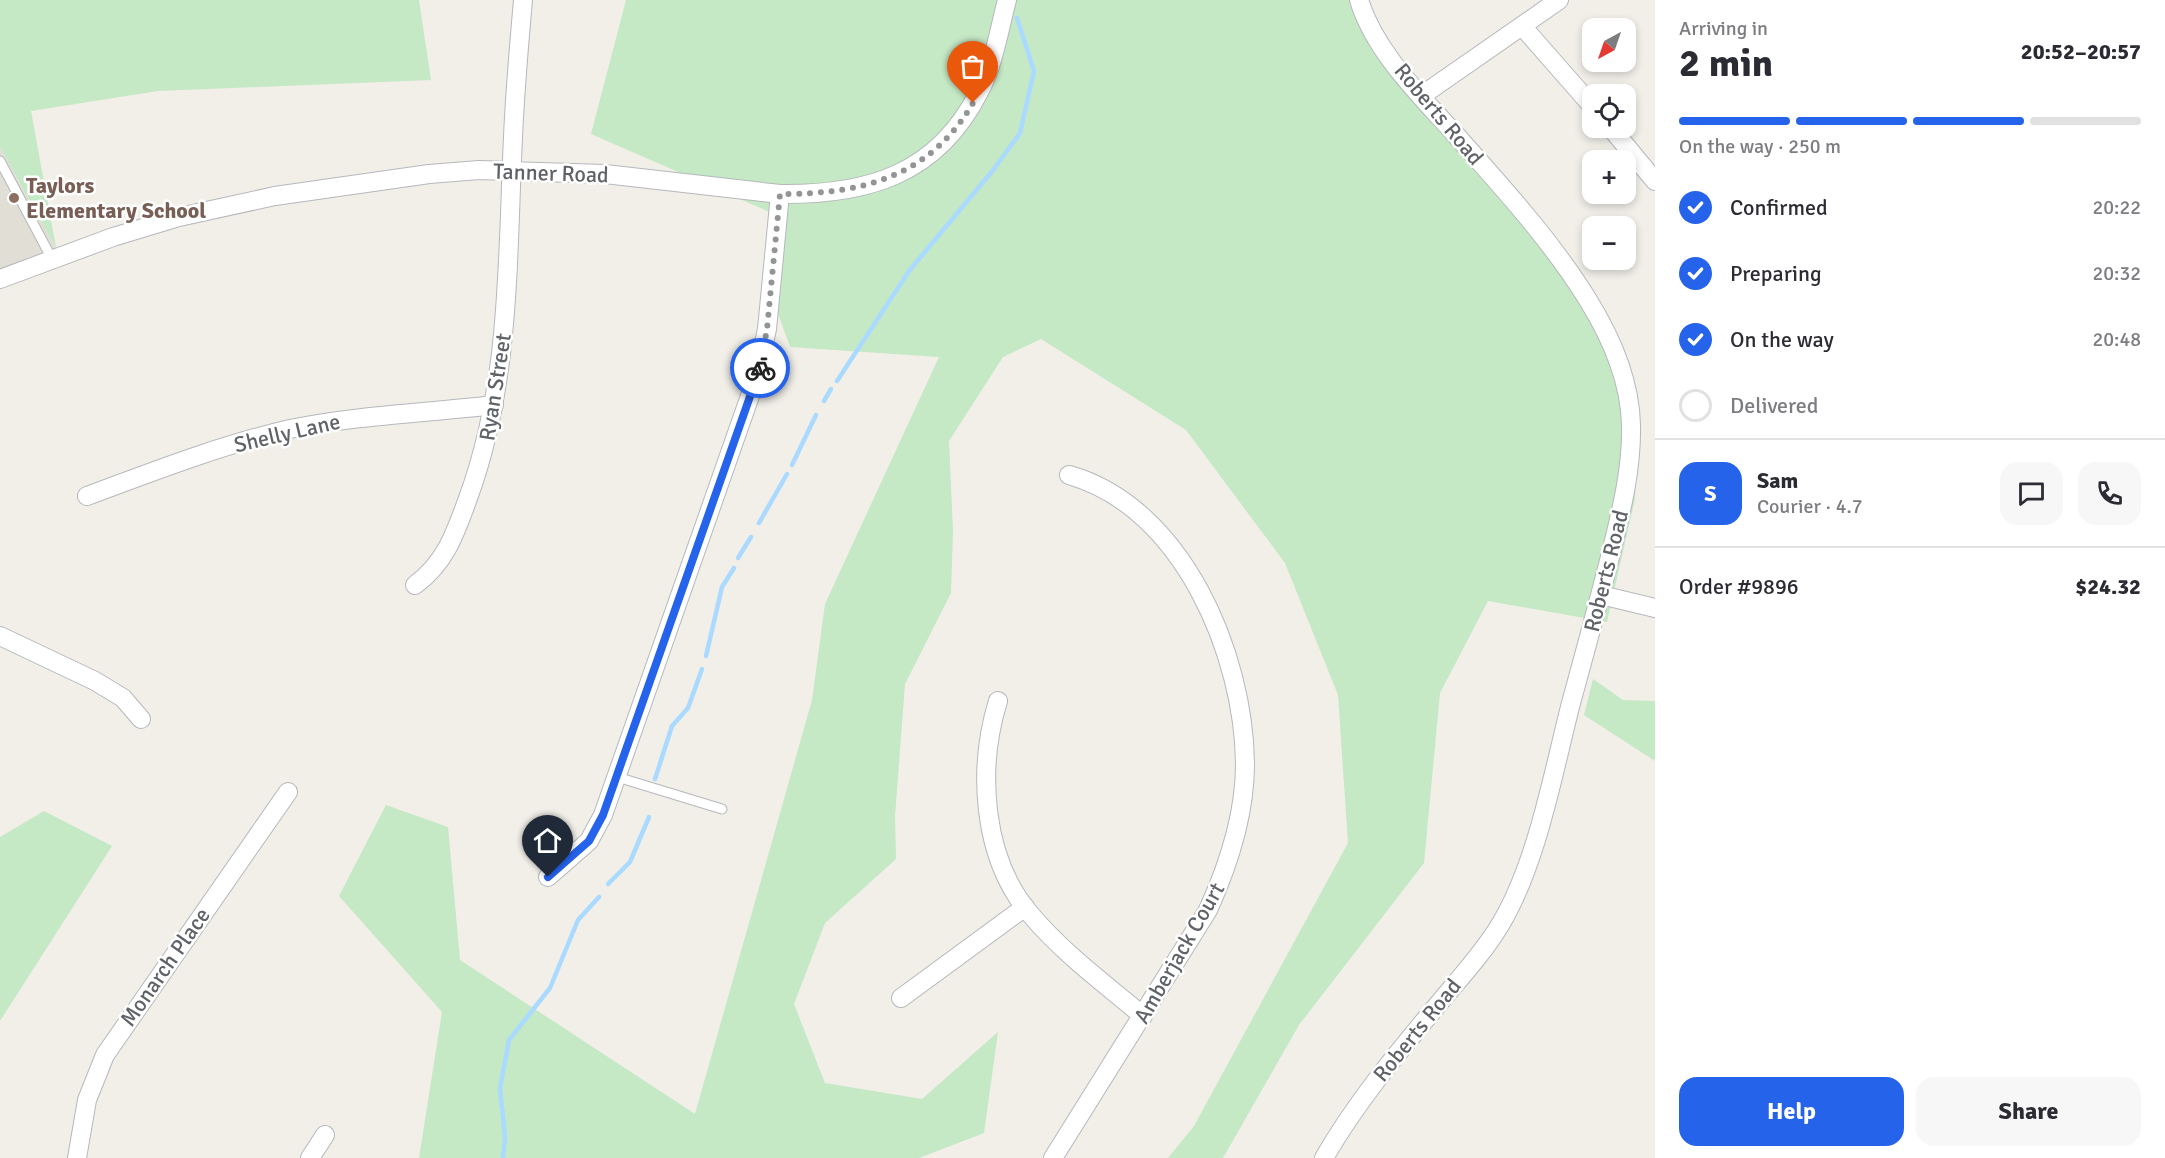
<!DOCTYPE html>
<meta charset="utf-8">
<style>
body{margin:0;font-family:Signika,sans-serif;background:#f7f7f7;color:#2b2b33;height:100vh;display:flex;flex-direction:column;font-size:22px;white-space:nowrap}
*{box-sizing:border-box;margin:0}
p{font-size:20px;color:#7c7c81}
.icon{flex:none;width:33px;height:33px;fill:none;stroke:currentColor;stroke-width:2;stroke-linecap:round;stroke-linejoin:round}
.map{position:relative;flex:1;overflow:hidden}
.sheet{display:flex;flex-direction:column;background:#fff;width:510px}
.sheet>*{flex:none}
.needle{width:39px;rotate:220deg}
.fabs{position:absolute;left:1582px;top:18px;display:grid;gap:12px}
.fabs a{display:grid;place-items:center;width:54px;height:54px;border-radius:12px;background:#fff;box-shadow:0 3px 9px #0003;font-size:30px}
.pin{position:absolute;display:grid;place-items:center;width:51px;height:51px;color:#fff;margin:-62px -26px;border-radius:50% 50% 50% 0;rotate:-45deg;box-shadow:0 0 6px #0007}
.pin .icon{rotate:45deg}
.courier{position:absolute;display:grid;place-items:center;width:60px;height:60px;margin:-30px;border:4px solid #2563eb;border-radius:50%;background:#fff;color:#222;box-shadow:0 2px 8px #0007}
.summary em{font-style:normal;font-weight:700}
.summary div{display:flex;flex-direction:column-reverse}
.summary{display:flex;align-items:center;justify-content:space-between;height:102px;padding:0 24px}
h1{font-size:39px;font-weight:700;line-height:45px}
.bar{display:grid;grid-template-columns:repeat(4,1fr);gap:9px 6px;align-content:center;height:72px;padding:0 24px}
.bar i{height:8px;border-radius:4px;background:#e1e1e2}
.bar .current{background:#2563eb}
.bar p{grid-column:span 4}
.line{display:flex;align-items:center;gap:15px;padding:0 24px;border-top:2px solid #e1e1e2}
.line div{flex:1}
.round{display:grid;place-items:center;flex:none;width:63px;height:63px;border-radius:18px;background:#f7f7f7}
ol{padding:0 24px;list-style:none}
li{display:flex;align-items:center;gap:18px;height:66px}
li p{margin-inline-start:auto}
li .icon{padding:6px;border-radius:50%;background:#2563eb;color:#fff;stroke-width:4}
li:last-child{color:#7c7c81}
li i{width:33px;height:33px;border:3px solid #e1e1e2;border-radius:50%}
.primary-button{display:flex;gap:12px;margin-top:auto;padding:12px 24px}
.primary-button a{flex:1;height:69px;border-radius:18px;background:#2563eb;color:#fff;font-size:24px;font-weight:700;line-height:69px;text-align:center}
.primary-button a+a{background:#f7f7f7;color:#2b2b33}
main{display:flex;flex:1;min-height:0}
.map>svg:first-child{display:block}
</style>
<main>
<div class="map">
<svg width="1655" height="1158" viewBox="0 0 1655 1158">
<rect width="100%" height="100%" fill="#f1efe8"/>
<!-- education -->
<path fill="#e1ded6" d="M 0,147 L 56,248 L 0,276 Z"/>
<!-- green -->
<g fill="#c5e8c5">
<path d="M 0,0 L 419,0 L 431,80 L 158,91 L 31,111 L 56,248 L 0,147 Z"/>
<path d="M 626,0 L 1355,0 L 1417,89 L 1535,223 L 1638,404 L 1635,499 L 1607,622 L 1488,601 L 1440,693 L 1424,863 L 1299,1025 L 1223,1158 L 1168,1158 L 1194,1126 L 1348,843 L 1338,695 L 1285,563 L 1186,430 L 1041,339 L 1003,357 L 949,441 L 953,531 L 951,593 L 905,684 L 895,816 L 896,859 L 825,923 L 794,1004 L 825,1083 L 922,1099 L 998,1032 L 984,1133 L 919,1158 L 419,1158 L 442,1012 L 339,896 L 386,805 L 448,827 L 460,960 L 695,1114 L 812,700 L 825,604 L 939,357 L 790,347 L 763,272 L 772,213 L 591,134 Z"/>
<path d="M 1593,679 L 1623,700 L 1655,701 L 1655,761 L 1584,715 Z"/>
<path d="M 44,811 L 112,846 L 0,1021 L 0,837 Z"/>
</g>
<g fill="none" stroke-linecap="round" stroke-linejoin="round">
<!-- stream -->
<g stroke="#aadaff" stroke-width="4.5">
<path d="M 837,381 L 909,271 L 994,169 L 1020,133 L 1034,71 L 1017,18"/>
<path d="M 824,401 L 831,389"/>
<path d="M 792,465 L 816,415"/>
<path d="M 759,523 L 787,474"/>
<path d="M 738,558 L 751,537"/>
<path d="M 706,656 L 722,587 L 734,568"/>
<path d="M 655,779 L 672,726 L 688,708 L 702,669"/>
<path d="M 608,884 L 630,862 L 649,817"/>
<path d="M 503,1158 L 505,1137 L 500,1088 L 509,1040 L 550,988 L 578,920 L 599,897"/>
</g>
<!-- service casing -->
<g stroke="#b5b8bc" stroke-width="11">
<g id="service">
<path d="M 0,161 L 52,259"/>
<path d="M 617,777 L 722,809"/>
</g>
</g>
<!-- minor casing -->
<g stroke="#b5b8bc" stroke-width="20">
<g id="minor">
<path d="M 1522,26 L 1593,107"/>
<path d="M 1421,96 L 1559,0"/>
<path d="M 1611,128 L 1655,181"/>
<path d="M 0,279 L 113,237 L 179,217 L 275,196 L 429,174 L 479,170 L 605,174 L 780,194 C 867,195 937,175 979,92 C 994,64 999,30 1007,0"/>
<path d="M 87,496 C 154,471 221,445 290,429 C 358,415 426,413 494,405"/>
<path d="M 415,585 C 445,563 455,534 467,501 C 511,383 507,261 513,137 C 515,91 519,45 523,0"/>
<path d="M 1601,595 L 1655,608"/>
<path d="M 0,636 L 95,681 L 123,698 L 141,719"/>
<path d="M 998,701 C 977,769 982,859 1031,915 C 1063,953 1105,984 1143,1016"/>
<path d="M 548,877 L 589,841 L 603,815 L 757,376 L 767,329 L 780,194"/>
<path d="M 901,998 L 1025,907"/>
<path d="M 77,1158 L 87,1100 L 105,1055 L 288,792"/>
<path d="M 310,1158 L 325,1135"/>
<path d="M 1053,1158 L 1208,910 C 1229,864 1245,815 1245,764 C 1244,655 1183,507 1069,475"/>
<path d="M 1324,1158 C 1355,1104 1395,1056 1435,1008 C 1457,981 1482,955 1500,925 C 1537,864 1553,773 1571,703 C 1585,652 1599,601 1612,549 C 1622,508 1632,467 1631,425 C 1630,380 1611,337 1588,300 C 1551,240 1502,187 1455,134 C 1420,95 1375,52 1359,0"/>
</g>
</g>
<!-- service -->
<use href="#service" stroke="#fff" stroke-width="9"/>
<!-- minor -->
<use href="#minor" stroke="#fff" stroke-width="18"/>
</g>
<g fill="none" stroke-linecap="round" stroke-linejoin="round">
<!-- done -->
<path stroke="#929495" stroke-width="6" stroke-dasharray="0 10.8" d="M 760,368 L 767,329 L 780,194 C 861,194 929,178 973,103"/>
<!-- route -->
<path stroke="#2563eb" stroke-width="8" d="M 548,877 L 589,841 L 603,815 L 760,368"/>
</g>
<!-- markers -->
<circle fill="#8d6e63" stroke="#fff" stroke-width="2" cx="14" cy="198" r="6"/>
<g text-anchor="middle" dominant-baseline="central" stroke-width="5" stroke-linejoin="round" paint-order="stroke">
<!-- street labels -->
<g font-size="22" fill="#5f6368" stroke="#fff">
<text transform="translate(1439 114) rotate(50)">Roberts Road</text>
<text transform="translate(551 173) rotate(2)">Tanner Road</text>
<text transform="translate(495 387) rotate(-81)">Ryan Street</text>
<text transform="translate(287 433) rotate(-13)">Shelly Lane</text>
<text transform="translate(1606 571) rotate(-76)">Roberts Road</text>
<text transform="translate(1179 953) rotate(-60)">Amberjack Court</text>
<text transform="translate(165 967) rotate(-55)">Monarch Place</text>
<text transform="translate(1417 1030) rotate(-51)">Roberts Road</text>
</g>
<!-- education labels -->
<g font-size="22" font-weight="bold" fill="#785e54" stroke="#fff" text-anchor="start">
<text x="26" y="185">Taylors<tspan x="26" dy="25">Elementary School</tspan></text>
</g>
</g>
</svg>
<div class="fabs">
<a><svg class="needle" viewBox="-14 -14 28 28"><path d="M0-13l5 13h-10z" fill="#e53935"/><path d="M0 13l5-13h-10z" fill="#7c7c81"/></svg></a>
<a><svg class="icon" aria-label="locate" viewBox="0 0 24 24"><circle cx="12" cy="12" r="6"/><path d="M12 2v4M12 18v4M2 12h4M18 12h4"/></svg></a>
<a>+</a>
<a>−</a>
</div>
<div class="pin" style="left:973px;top:103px;background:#ea580c"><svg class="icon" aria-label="bag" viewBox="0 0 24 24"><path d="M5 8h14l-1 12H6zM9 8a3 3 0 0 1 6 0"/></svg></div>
<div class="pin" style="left:548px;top:877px;background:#1f2937"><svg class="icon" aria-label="home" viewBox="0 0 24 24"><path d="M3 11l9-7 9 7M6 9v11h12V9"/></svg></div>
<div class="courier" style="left:760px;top:368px"><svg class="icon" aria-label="bike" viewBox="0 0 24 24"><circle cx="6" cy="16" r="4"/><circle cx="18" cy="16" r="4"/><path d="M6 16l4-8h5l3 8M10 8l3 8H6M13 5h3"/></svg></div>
</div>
<section class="sheet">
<div class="summary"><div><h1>2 min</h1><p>Arriving in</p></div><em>20:52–20:57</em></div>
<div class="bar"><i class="current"></i><i class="current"></i><i class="current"></i><i></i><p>On the way · 250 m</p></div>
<ol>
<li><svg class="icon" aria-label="check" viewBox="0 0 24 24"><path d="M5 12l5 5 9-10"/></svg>Confirmed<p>20:22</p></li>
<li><svg class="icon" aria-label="check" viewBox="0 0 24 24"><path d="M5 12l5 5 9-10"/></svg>Preparing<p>20:32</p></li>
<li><svg class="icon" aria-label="check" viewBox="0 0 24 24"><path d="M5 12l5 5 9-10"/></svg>On the way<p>20:48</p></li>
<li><i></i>Delivered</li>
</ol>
<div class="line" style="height:108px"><b class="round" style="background:#2563eb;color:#fff">S</b><div><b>Sam</b><p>Courier · 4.7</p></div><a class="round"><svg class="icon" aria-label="chat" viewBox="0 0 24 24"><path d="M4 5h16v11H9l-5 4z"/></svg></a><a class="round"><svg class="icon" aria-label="phone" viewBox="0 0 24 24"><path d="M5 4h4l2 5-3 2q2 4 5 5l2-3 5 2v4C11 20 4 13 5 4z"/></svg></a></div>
<div class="line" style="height:78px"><div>Order #9896</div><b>$24.32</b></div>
<div class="primary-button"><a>Help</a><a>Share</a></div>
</section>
</main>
